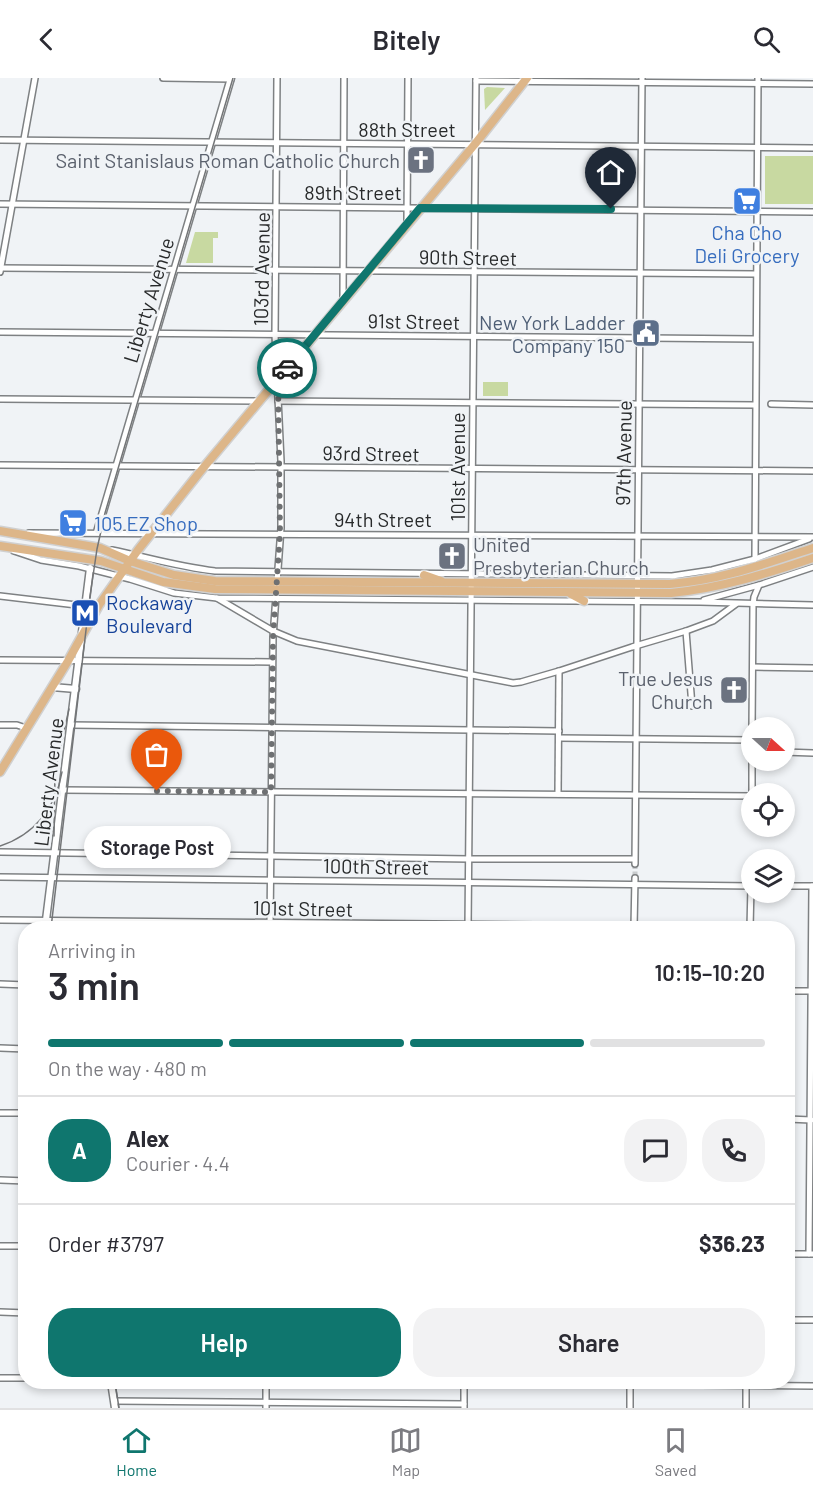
<!DOCTYPE html>
<meta charset="utf-8">
<style>
body{margin:0;font-family:Barlow,sans-serif;background:#f2f2f3;color:#2b2b33;height:100vh;display:flex;flex-direction:column;font-size:22px;white-space:nowrap}
*{box-sizing:border-box;margin:0}
p{font-size:20px;color:#7c7c81}
.icon{flex:none;width:33px;height:33px;fill:none;stroke:currentColor;stroke-width:2;stroke-linecap:round;stroke-linejoin:round}
.map{position:relative;flex:1;overflow:hidden}
.side{position:absolute;left:18px;top:843px;width:777px;height:468px;display:flex;flex-direction:column;background:#fff;border-radius:24px;box-shadow:0 3px 9px #0003}
.side>*{flex:none}
.needle{width:39px;rotate:111deg}
.tools{position:absolute;left:741px;top:639px;display:grid;gap:12px}
.tools a{display:grid;place-items:center;width:54px;height:54px;border-radius:50%;background:#fff;box-shadow:0 3px 9px #0003;font-size:30px}
.pin{position:absolute;display:grid;place-items:center;width:51px;height:51px;color:#fff;margin:-62px -26px;border-radius:50% 50% 50% 0;rotate:-45deg;box-shadow:0 0 6px #0007}
.pin .icon{rotate:45deg}
.courier{position:absolute;display:grid;place-items:center;width:60px;height:60px;margin:-30px;border:4px solid #0f766e;border-radius:50%;background:#fff;color:#222;box-shadow:0 2px 8px #0007}
.bubble{position:absolute;height:42px;border-radius:21px;background:#fff;box-shadow:0 3px 9px #0003;font-size:20px;font-weight:600;line-height:42px;text-align:center}
.overview em{font-style:normal;font-weight:600}
.overview div{display:flex;flex-direction:column-reverse}
.overview{display:flex;align-items:center;justify-content:space-between;height:102px;padding:0 30px}
h1{font-size:39px;font-weight:600;line-height:45px}
.bar{display:grid;grid-template-columns:repeat(4,1fr);gap:9px 6px;align-content:center;height:72px;padding:0 30px}
.bar i{height:8px;border-radius:4px;background:#e1e1e2}
.bar .active{background:#0f766e}
.bar p{grid-column:span 4}
.line{display:flex;align-items:center;gap:15px;padding:0 30px;border-top:2px solid #e1e1e2}
.line div{flex:1}
.round{display:grid;place-items:center;flex:none;width:63px;height:63px;border-radius:24px;background:#f2f2f3}
.cta{display:flex;gap:12px;margin-top:auto;padding:12px 30px}
.cta a{flex:1;height:69px;border-radius:24px;background:#0f766e;color:#fff;font-size:24px;font-weight:600;line-height:69px;text-align:center}
.cta a+a{background:#f2f2f3;color:#2b2b33}
header{display:flex;justify-content:space-between;align-items:center;height:78px;padding:0 30px;background:#fff;font-size:27px;font-weight:600}
.tab-bar{display:flex;justify-content:space-around;align-items:center;height:84px;border-top:2px solid #e1e1e2;background:#fff;font-size:16px;color:#7c7c81}
.tab-bar a{display:grid;justify-items:center;gap:3px}
.tab-bar .active{color:#0f766e}
.map>svg:first-child{display:block}
</style>
<header><svg class="icon" aria-label="back" viewBox="0 0 24 24"><path d="M15 5l-7 7 7 7"/></svg>Bitely<svg class="icon" aria-label="search" viewBox="0 0 24 24"><circle cx="10" cy="10" r="6"/><path d="M15 15l6 6"/></svg></header>
<div class="map">
<svg width="813" height="1330" viewBox="0 0 813 1330">
<rect width="100%" height="100%" fill="#f0f3f6"/>
<!-- green -->
<g fill="#c8d9a1">
<path d="M 487,9 L 505,10 L 485,32 L 484,11 Z"/>
<rect x="765" y="78" width="48" height="48"/>
<path d="M 195,154 L 218,154 L 218,160 L 213,160 L 213,185 L 186,185 Z"/>
<rect x="483" y="304" width="25" height="14"/>
</g>
<g fill="none" stroke-linecap="round" stroke-linejoin="round">
<!-- minor-tunnel -->
<path stroke="#c8cbcd" stroke-width="5" stroke-dasharray="5 2.5" stroke-linecap="butt" d="M 635,786 L 635,800"/>
<!-- minor casing -->
<g stroke="#7e8183" stroke-width="8">
<g id="minor">
<path d="M 163,0 L 231,1"/>
<path d="M 476,3 L 813,6"/>
<path d="M 0,62 L 813,70"/>
<path d="M 0,126 L 813,134"/>
<path d="M 407,145 L 408,0"/>
<path d="M 0,190 L 756,196"/>
<path d="M 0,194 L 35,0"/>
<path d="M 343,222 L 344,0"/>
<path d="M 0,254 L 756,261"/>
<path d="M 0,321 L 259,323"/>
<path d="M 278,323 L 755,327"/>
<path d="M 771,326 L 813,327"/>
<path d="M 0,387 L 813,393"/>
<path d="M 29,455 L 813,459"/>
<path d="M 112,472 C 146,479 179,489 215,493 L 672,498 L 712,492 L 755,481 L 809,461"/>
<path d="M 14,473 L 41,482 L 79,488 L 130,501 L 174,515 L 217,520 L 700,524 L 813,527"/>
<path d="M 755,481 L 758,0"/>
<path d="M 0,518 L 85,528"/>
<path d="M 217,520 L 273,553 L 297,563 L 513,605 L 521,604 L 559,593 L 632,569 L 686,553 L 713,543 L 736,526"/>
<path d="M 704,522 L 759,507 L 813,489"/>
<path d="M 686,553 L 692,628"/>
<path d="M 0,582 L 272,584"/>
<path d="M 753,589 L 813,590"/>
<path d="M 0,647 L 17,647 L 26,650"/>
<path d="M 71,647 L 559,653"/>
<path d="M 752,650 L 753,527 L 754,519 L 759,507"/>
<path d="M 559,660 L 752,662"/>
<path d="M 784,674 L 813,675"/>
<path d="M 63,712 L 752,718"/>
<path d="M 558,716 L 559,593"/>
<path d="M 752,716 L 752,682"/>
<path d="M 0,774 L 469,781 L 634,781"/>
<path d="M 635,786 L 642,0"/>
<path d="M 0,799 L 752,808"/>
<path d="M 784,808 L 813,808"/>
<path d="M 0,842 L 750,849"/>
<path d="M 634,849 L 635,800"/>
<path d="M 270,850 L 273,559 L 281,450 L 281,383 L 275,257 L 277,0"/>
<path d="M 468,850 L 476,0"/>
<path d="M 750,850 L 751,808"/>
<path d="M 0,906 L 26,907"/>
<path d="M 788,913 L 813,913"/>
<path d="M 0,970 L 26,971"/>
<path d="M 0,1035 L 26,1035"/>
<path d="M 788,1041 L 811,1042"/>
<path d="M 0,1102 L 26,1103"/>
<path d="M 0,1168 L 26,1168"/>
<path d="M 788,1176 L 813,1176"/>
<path d="M 809,1176 L 812,808"/>
<path d="M 0,1234 L 26,1235"/>
<path d="M 788,1242 L 813,1242"/>
<path d="M 0,1300 L 26,1300"/>
<path d="M 464,1305 L 813,1308"/>
<path d="M 114,1323 L 464,1326"/>
<path d="M 266,1330 L 266,1304"/>
<path d="M 464,1330 L 464,1304"/>
<path d="M 630,1330 L 630,1305"/>
<path d="M 746,1330 L 746,1304"/>
</g>
</g>
<!-- tertiary casing -->
<g stroke="#7e8183" stroke-width="9">
<g id="tertiary">
<path d="M 97,454 L 231,0"/>
<path d="M 52,609 L 76,611"/>
<path d="M 45,850 L 90,490"/>
<path d="M 111,1304 L 115,1330"/>
</g>
</g>
<!-- primary casing -->
<g stroke="#d0d0d0" stroke-width="11">
<g id="primary">
<path d="M 0,453 L 100,470 L 130,483 L 174,497 L 215,503 L 670,506 C 722,502 764,486 813,470"/>
<path d="M 0,468 L 101,483 L 163,504 L 215,511 L 671,515 C 721,510 766,496 813,480"/>
<path d="M 424,497 L 441,503"/>
<path d="M 571,516 L 584,523"/>
<path d="M 0,694 L 68,583 L 99,527 L 138,472 L 199,395 L 475,66 L 527,0"/>
</g>
</g>
<!-- minor -->
<use href="#minor" stroke="#fff" stroke-width="5"/>
<!-- tertiary -->
<use href="#tertiary" stroke="#fff" stroke-width="6"/>
<!-- primary -->
<use href="#primary" stroke="#ddb689" stroke-width="8"/>
<!-- rail -->
<g stroke="#737577" stroke-width="1.5">
<path d="M 54,758 L 55,694 L 69,631"/>
<path d="M 0,768 C 34,757 56,730 62,694"/>
<path d="M 51,850 L 90,518 L 97,471 L 105,435 L 233,0"/>
<path d="M 115,1304 L 119,1330"/>
</g>
</g>
<g fill="none" stroke-linecap="round" stroke-linejoin="round">
<!-- done -->
<path stroke="#6e7072" stroke-width="6" stroke-dasharray="0 10.8" d="M 157,713 L 271,714 L 273,559 L 280,456 L 278,301 L 287,290"/>
<!-- route -->
<path stroke="#0f766e" stroke-width="8" d="M 287,290 L 420,130 L 611,131"/>
</g>
<!-- icons -->
<defs>
<g id="church-square" transform="scale(1.5)"><rect x="-9" y="-9" width="18" height="18" rx="4" fill="#6b7280" stroke="#f0f3f6"/><path d="M-1.2-6h2.4v3.5h3.3v2.4h-3.3V6h-2.4V-.1h-3.3v-2.4h3.3Z" fill="#fff"/></g>
<g id="supermarket-square" transform="scale(1.5)"><rect x="-9" y="-9" width="18" height="18" rx="4" fill="#3f7fe0" stroke="#f0f3f6"/><path d="M-6-5.5h2.5l.6 2H6L4.5 2H-2.5L-4.4-4H-6ZM-1.5 3.2a1.3 1.3 0 1 0 .1 0ZM3 3.2a1.3 1.3 0 1 0 .1 0Z" fill="#fff"/></g>
<g id="civic-square" transform="scale(1.5)"><rect x="-9" y="-9" width="18" height="18" rx="4" fill="#5c6f8a" stroke="#f0f3f6"/><path d="M-.6-6.5H3V-4.5H.6V-3L4-1V1h2V6H-6V1h2V-1L-.6-3ZM-1.2 2.5V6h2.4V2.5Z" fill="#fff"/></g>
<g id="metro-square" transform="scale(1.5)"><rect x="-9" y="-9" width="18" height="18" rx="4" fill="#1a4fb4" stroke="#f0f3f6"/><path d="M-5.5 5V-5H-3L0 0L3-5H5.5V5H3V-.5L0 4L-3-.5V5Z" fill="#fff"/></g>
</defs>
<g fill-rule="evenodd">
<use href="#church-square" x="421" y="82"/>
<use href="#supermarket-square" x="747" y="123"/>
<use href="#civic-square" x="646" y="255"/>
<use href="#supermarket-square" x="73" y="445"/>
<use href="#church-square" x="452" y="478"/>
<use href="#metro-square" x="85" y="535"/>
<use href="#church-square" x="734" y="612"/>
</g>
<g text-anchor="middle" dominant-baseline="central" stroke-width="5" stroke-linejoin="round" paint-order="stroke">
<!-- street labels -->
<g font-size="20" fill="#282a2b" stroke="#f0f3f6">
<text x="407" y="51">88th Street</text>
<text x="353" y="114">89th Street</text>
<text transform="translate(468 179) rotate(1)">90th Street</text>
<text transform="translate(261 191) rotate(-89)">103rd Avenue</text>
<text transform="translate(148 222) rotate(-73)">Liberty Avenue</text>
<text transform="translate(414 243) rotate(1)">91st Street</text>
<text transform="translate(371 375) rotate(1)">93rd Street</text>
<text transform="translate(623 375) rotate(-89)">97th Avenue</text>
<text transform="translate(457 389) rotate(-90)">101st Avenue</text>
<text x="383" y="441">94th Street</text>
<text transform="translate(48 704) rotate(-83)">Liberty Avenue</text>
<text transform="translate(376 788) rotate(1)">100th Street</text>
<text transform="translate(303 830) rotate(1)">101st Street</text>
</g>
<!-- worship labels -->
<g font-size="20" fill="#5b616d" stroke="#f0f3f6" text-anchor="end">
<text x="400" y="82">Saint Stanislaus Roman Catholic Church</text>
<text x="473" y="466" text-anchor="start">United<tspan x="473" dy="23">Presbyterian Church</tspan></text>
<text x="713" y="600">True Jesus<tspan x="713" dy="23">Church</tspan></text>
</g>
<!-- shop labels -->
<g font-size="20" fill="#366cbe" stroke="#f0f3f6">
<text x="747" y="154">Cha Cho<tspan x="747" dy="23">Deli Grocery</tspan></text>
<text x="94" y="445" text-anchor="start">105 EZ Shop</text>
</g>
<!-- service labels -->
<g font-size="20" fill="#4e5e75" stroke="#f0f3f6" text-anchor="end">
<text x="625" y="244">New York Ladder<tspan x="625" dy="23">Company 150</tspan></text>
</g>
<!-- transit labels -->
<g font-size="20" fill="#164399" stroke="#f0f3f6" text-anchor="start">
<text x="106" y="524">Rockaway<tspan x="106" dy="23">Boulevard</tspan></text>
</g>
</g>
</svg>
<div class="tools">
<a><svg class="needle" viewBox="-14 -14 28 28"><path d="M0-13l5 13h-10z" fill="#e53935"/><path d="M0 13l5-13h-10z" fill="#7c7c81"/></svg></a>
<a><svg class="icon" aria-label="locate" viewBox="0 0 24 24"><circle cx="12" cy="12" r="6"/><path d="M12 2v4M12 18v4M2 12h4M18 12h4"/></svg></a>
<a><svg class="icon" aria-label="layers" viewBox="0 0 24 24"><path d="M12 4l9 5-9 5-9-5zM3 14l9 5 9-5"/></svg></a>
</div>
<div class="pin" style="left:157px;top:713px;background:#ea580c"><svg class="icon" aria-label="bag" viewBox="0 0 24 24"><path d="M5 8h14l-1 12H6zM9 8a3 3 0 0 1 6 0"/></svg></div>
<div class="pin" style="left:611px;top:131px;background:#1f2937"><svg class="icon" aria-label="home" viewBox="0 0 24 24"><path d="M3 11l9-7 9 7M6 9v11h12V9"/></svg></div>
<div class="courier" style="left:287px;top:290px"><svg class="icon" aria-label="car" viewBox="0 0 24 24"><path d="M5 17H2v-5l4-1 3-4h7l3 4 3 1v5h-3M9 17h6M6 11h13"/><circle cx="7" cy="17" r="2"/><circle cx="17" cy="17" r="2"/></svg></div>
<div class="bubble" style="left:84px;top:748px;width:147px">Storage Post</div>
<section class="side">
<div class="overview"><div><h1>3 min</h1><p>Arriving in</p></div><em>10:15–10:20</em></div>
<div class="bar"><i class="active"></i><i class="active"></i><i class="active"></i><i></i><p>On the way · 480 m</p></div>
<div class="line" style="height:108px"><b class="round" style="background:#0f766e;color:#fff">A</b><div><b>Alex</b><p>Courier · 4.4</p></div><a class="round"><svg class="icon" aria-label="chat" viewBox="0 0 24 24"><path d="M4 5h16v11H9l-5 4z"/></svg></a><a class="round"><svg class="icon" aria-label="phone" viewBox="0 0 24 24"><path d="M5 4h4l2 5-3 2q2 4 5 5l2-3 5 2v4C11 20 4 13 5 4z"/></svg></a></div>
<div class="line" style="height:78px"><div>Order #3797</div><b>$36.23</b></div>
<div class="cta"><a>Help</a><a>Share</a></div>
</section>
</div>
<nav class="tab-bar">
<a class="active"><svg class="icon" aria-label="home" viewBox="0 0 24 24"><path d="M3 11l9-7 9 7M6 9v11h12V9"/></svg>Home</a>
<a><svg class="icon" aria-label="map" viewBox="0 0 24 24"><path d="M3 6l6-2 6 2 6-2v14l-6 2-6-2-6 2zM9 4v14M15 6v14"/></svg>Map</a>
<a><svg class="icon" aria-label="saved" viewBox="0 0 24 24"><path d="M7 4h10v16l-5-4-5 4z"/></svg>Saved</a>
</nav>
